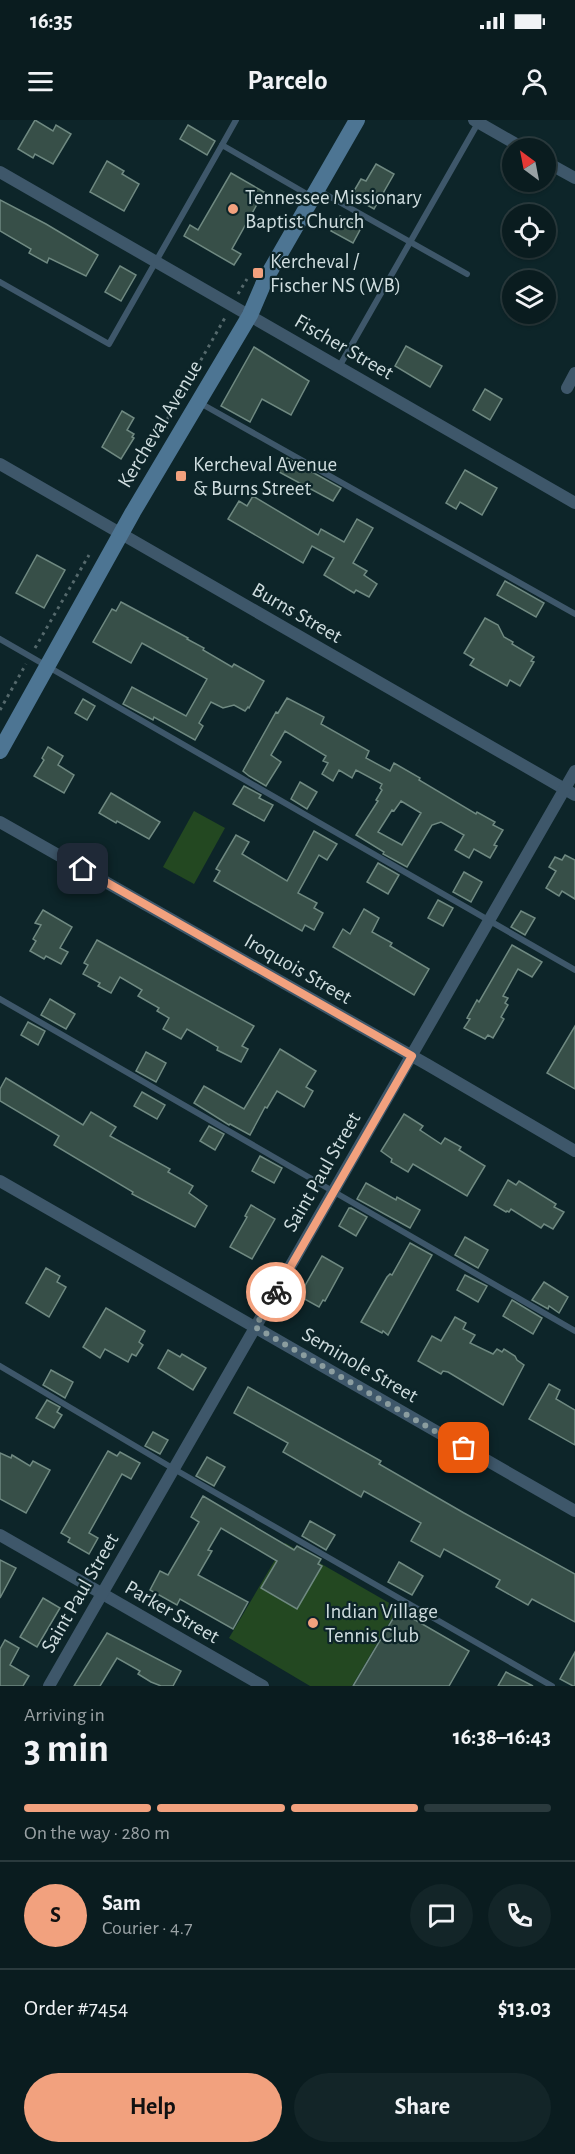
<!DOCTYPE html>
<meta charset="utf-8">
<style>
body{margin:0;font-family:"Alegreya Sans",sans-serif;background:#132528;color:#f1f3f6;height:100vh;display:flex;flex-direction:column;font-size:22px;white-space:nowrap}
*{box-sizing:border-box;margin:0}
p{font-size:20px;color:#99a1a4}
.icon{flex:none;width:33px;height:33px;fill:none;stroke:currentColor;stroke-width:2;stroke-linecap:round;stroke-linejoin:round}
.map{position:relative;height:1566px;overflow:hidden}
.drawer{display:flex;flex-direction:column;background:#0a1c1f;flex:1}
.drawer>*{flex:none}
.needle{width:39px;rotate:328deg}
.fabs{position:absolute;left:502px;top:18px;display:grid;gap:12px}
.fabs a{display:grid;place-items:center;width:54px;height:54px;border-radius:50%;background:#0a1c1f;box-shadow:0 2px 4px #0004,0 0 0 2px #2a3a3d;font-size:30px}
.pin{position:absolute;display:grid;place-items:center;width:51px;height:51px;color:#fff;margin:-26px;border-radius:12px;box-shadow:0 3px 9px #0006}
.courier{position:absolute;display:grid;place-items:center;width:60px;height:60px;margin:-30px;border:4px solid #f2a17e;border-radius:50%;background:#fff;color:#222;box-shadow:0 2px 8px #0007}
.head em{font-style:normal;font-weight:700}
.head div{display:flex;flex-direction:column-reverse}
.head{display:flex;align-items:center;justify-content:space-between;height:102px;padding:0 24px}
h1{font-size:39px;font-weight:700;line-height:45px}
.bar{display:grid;grid-template-columns:repeat(4,1fr);gap:9px 6px;align-content:center;height:72px;padding:0 24px}
.bar i{height:8px;border-radius:4px;background:#2a3a3d}
.bar .selected{background:#f2a17e}
.bar p{grid-column:span 4}
.line{display:flex;align-items:center;gap:15px;padding:0 24px;border-top:2px solid #2a3a3d}
.line div{flex:1}
.round{display:grid;place-items:center;flex:none;width:63px;height:63px;border-radius:32px;background:#132528}
.cta{display:flex;gap:12px;margin-top:auto;padding:12px 24px}
.cta a{flex:1;height:69px;border-radius:36px;background:#f2a17e;color:#111;font-size:24px;font-weight:700;line-height:69px;text-align:center}
.cta a+a{background:#132528;color:#f1f3f6}
.status{display:flex;justify-content:space-between;align-items:center;height:42px;padding:0 30px;background:#0a1c1f;direction:ltr}
.status svg{height:16px;fill:currentColor}
header{display:flex;justify-content:space-between;align-items:center;height:78px;padding:0 24px;background:#0a1c1f;font-size:27px;font-weight:700}
.map>svg:first-child{display:block}
</style>
<div class="status"><b>16:35</b><svg viewBox="0 0 49 12"><path d="M0 12V9h3v3zM5 12V6h3v6zM10 12V3h3v9zM15 12V0h3v12zM26 1h20v11H26zM47 4h2v5h-2z"/></svg></div>
<header><svg class="icon" aria-label="menu" viewBox="0 0 24 24"><path d="M4 6h16M4 12h16M4 18h16"/></svg>Parcelo<svg class="icon" aria-label="person" viewBox="0 0 24 24"><circle cx="12" cy="8" r="4"/><path d="M4 21q1-7 8-7t8 7"/></svg></header>
<div class="map">
<svg width="575" height="1566" viewBox="0 0 575 1566">
<rect width="100%" height="100%" fill="#0d2529"/>
<!-- green -->
<g fill="#234821">
<path d="M 194,691 L 225,708 L 194,764 L 163,747 Z"/>
<path d="M 285,1423 L 398,1488 L 352,1566 L 310,1566 L 229,1518 Z"/>
</g>
<!-- building -->
<g fill="#374f48" stroke="#6f8981" stroke-width="1.5" fill-rule="evenodd">
<path d="M 35,0 L 53,11 L 56,5 L 71,14 L 53,44 L 35,34 L 33,38 L 18,29 Z"/>
<path d="M 188,5 L 215,21 L 207,35 L 180,19 Z"/>
<path d="M 107,41 L 124,51 L 122,54 L 139,64 L 124,91 L 90,72 Z"/>
<path d="M 376,44 L 394,54 L 374,89 L 351,76 L 361,59 L 366,61 Z"/>
<path d="M 231,53 L 264,72 L 232,129 L 241,134 L 234,145 L 184,116 L 190,105 L 198,110 Z"/>
<path d="M 0,80 L 46,104 L 98,135 L 86,156 L 49,138 L 47,143 L 29,133 L 31,129 L 0,111 Z"/>
<path d="M 340,96 L 361,108 L 353,123 L 331,111 Z"/>
<path d="M 120,146 L 136,155 L 121,181 L 105,172 Z"/>
<path d="M 406,226 L 442,246 L 430,267 L 395,246 Z"/>
<path d="M 254,227 L 309,261 L 291,295 L 262,279 L 250,302 L 221,286 Z"/>
<path d="M 485,269 L 502,279 L 490,300 L 473,290 Z"/>
<path d="M 122,291 L 134,298 L 127,310 L 134,314 L 132,317 L 134,318 L 121,339 L 102,327 Z"/>
<path d="M 287,338 L 341,368 L 333,381 L 279,352 Z"/>
<path d="M 465,350 L 497,368 L 482,395 L 460,382 L 456,389 L 446,383 Z"/>
<path d="M 253,376 L 318,415 L 321,409 L 344,422 L 357,399 L 373,408 L 353,443 L 367,451 L 364,455 L 377,464 L 369,477 L 356,470 L 354,473 L 324,455 L 334,438 L 312,426 L 303,443 L 228,399 L 239,381 L 247,386 Z"/>
<path d="M 37,435 L 65,450 L 44,488 L 16,473 Z"/>
<path d="M 505,461 L 544,483 L 536,497 L 497,475 Z"/>
<path d="M 121,482 L 188,518 L 187,519 L 204,528 L 203,530 L 232,547 L 234,544 L 264,561 L 249,588 L 248,587 L 245,591 L 234,585 L 223,588 L 211,582 L 199,603 L 203,606 L 195,620 L 154,597 L 153,600 L 123,584 L 132,567 L 186,596 L 207,559 L 142,523 L 131,543 L 93,522 L 112,489 L 116,491 Z"/>
<path d="M 485,498 L 498,505 L 504,517 L 513,522 L 512,524 L 534,537 L 531,541 L 534,542 L 520,566 L 510,560 L 507,566 L 470,545 L 474,539 L 464,533 Z"/>
<path d="M 287,578 L 324,597 L 321,604 L 369,631 L 366,638 L 390,651 L 394,643 L 420,658 L 419,660 L 476,694 L 477,692 L 495,702 L 493,705 L 503,710 L 494,725 L 497,726 L 490,738 L 474,729 L 469,738 L 455,730 L 464,715 L 441,702 L 432,705 L 407,747 L 383,734 L 384,732 L 356,715 L 378,681 L 376,680 L 382,670 L 380,668 L 382,664 L 356,650 L 352,658 L 339,650 L 333,661 L 322,654 L 328,643 L 323,641 L 326,636 L 285,611 L 271,635 L 281,642 L 266,666 L 249,656 L 243,651 L 276,592 L 278,593 ZM 401,681 L 421,693 L 402,725 L 378,712 L 392,690 L 394,691 Z"/>
<path d="M 83,579 L 95,586 L 87,600 L 75,593 Z"/>
<path d="M 48,627 L 63,636 L 58,645 L 74,655 L 64,673 L 34,656 L 44,640 L 42,638 Z"/>
<path d="M 300,662 L 317,672 L 307,689 L 291,679 Z"/>
<path d="M 244,666 L 261,675 L 259,678 L 273,685 L 264,701 L 233,684 Z"/>
<path d="M 111,673 L 160,702 L 149,719 L 117,701 L 116,703 L 99,693 Z"/>
<path d="M 314,711 L 337,724 L 327,740 L 319,735 L 298,773 L 317,783 L 314,788 L 323,793 L 314,810 L 305,805 L 302,811 L 214,761 L 220,751 L 216,749 L 236,715 L 249,722 L 242,734 L 287,761 Z"/>
<path d="M 565,735 L 575,740 L 575,779 L 562,771 L 559,776 L 546,768 L 556,751 L 549,747 L 555,737 L 562,740 Z"/>
<path d="M 378,743 L 399,755 L 388,774 L 367,762 Z"/>
<path d="M 464,752 L 482,762 L 471,782 L 453,772 Z"/>
<path d="M 438,780 L 453,788 L 443,806 L 428,798 Z"/>
<path d="M 364,789 L 379,798 L 372,812 L 392,823 L 390,826 L 429,849 L 414,875 L 333,827 L 343,809 L 350,814 Z"/>
<path d="M 43,790 L 72,807 L 60,828 L 68,832 L 61,844 L 46,836 L 44,839 L 30,831 L 36,821 L 33,819 L 41,805 L 35,803 Z"/>
<path d="M 521,791 L 535,798 L 525,815 L 511,807 Z"/>
<path d="M 97,820 L 254,906 L 242,926 L 248,929 L 241,942 L 217,930 L 218,927 L 187,909 L 181,919 L 163,909 L 169,898 L 157,891 L 159,888 L 138,876 L 142,870 L 120,857 L 111,873 L 98,866 L 100,863 L 83,854 L 88,845 L 84,843 Z"/>
<path d="M 512,825 L 542,842 L 532,857 L 518,849 L 503,876 L 508,878 L 505,883 L 508,885 L 501,897 L 504,899 L 493,918 L 488,915 L 485,919 L 464,908 L 470,899 L 467,898 L 477,880 L 479,882 Z"/>
<path d="M 50,879 L 75,894 L 66,909 L 41,895 Z"/>
<path d="M 28,902 L 45,911 L 38,925 L 21,915 Z"/>
<path d="M 575,906 L 575,969 L 547,953 Z"/>
<path d="M 280,929 L 316,951 L 306,967 L 313,971 L 304,987 L 277,971 L 267,988 L 265,987 L 250,1015 L 230,1004 L 229,1005 L 194,983 L 204,966 L 244,989 Z"/>
<path d="M 146,932 L 166,943 L 156,962 L 136,951 Z"/>
<path d="M 6,958 L 83,1005 L 91,992 L 116,1007 L 110,1016 L 170,1049 L 168,1052 L 193,1066 L 189,1073 L 207,1086 L 195,1107 L 132,1074 L 133,1072 L 54,1025 L 59,1016 L 0,981 L 0,969 Z"/>
<path d="M 142,972 L 165,985 L 157,999 L 134,986 Z"/>
<path d="M 404,994 L 423,1006 L 420,1010 L 441,1024 L 445,1018 L 461,1027 L 459,1030 L 485,1046 L 467,1076 L 413,1044 L 408,1052 L 391,1042 L 392,1039 L 381,1031 Z"/>
<path d="M 209,1006 L 224,1014 L 215,1030 L 200,1021 Z"/>
<path d="M 260,1036 L 282,1048 L 274,1063 L 252,1051 Z"/>
<path d="M 508,1060 L 516,1065 L 519,1061 L 556,1084 L 554,1087 L 564,1092 L 553,1109 L 544,1104 L 541,1108 L 511,1089 L 509,1092 L 507,1091 L 506,1092 L 494,1085 Z"/>
<path d="M 366,1063 L 396,1080 L 397,1077 L 420,1090 L 410,1108 L 357,1079 Z"/>
<path d="M 251,1085 L 275,1099 L 252,1139 L 230,1127 L 247,1097 L 245,1096 Z"/>
<path d="M 349,1088 L 351,1088 L 367,1097 L 356,1116 L 339,1106 Z"/>
<path d="M 465,1117 L 488,1130 L 478,1148 L 455,1135 Z"/>
<path d="M 410,1123 L 432,1135 L 388,1215 L 383,1211 L 382,1213 L 361,1202 L 387,1157 L 390,1154 L 392,1155 Z"/>
<path d="M 322,1136 L 343,1148 L 325,1181 L 323,1180 L 319,1187 L 299,1176 Z"/>
<path d="M 46,1148 L 60,1156 L 57,1162 L 66,1167 L 49,1197 L 26,1183 Z"/>
<path d="M 465,1155 L 487,1166 L 478,1182 L 457,1170 Z"/>
<path d="M 544,1162 L 568,1177 L 559,1193 L 549,1186 L 548,1189 L 532,1180 Z"/>
<path d="M 512,1180 L 542,1198 L 533,1214 L 503,1196 Z"/>
<path d="M 106,1188 L 145,1211 L 139,1222 L 143,1225 L 136,1236 L 132,1234 L 128,1242 L 105,1229 L 100,1238 L 83,1227 Z"/>
<path d="M 455,1197 L 466,1203 L 463,1209 L 475,1215 L 470,1223 L 493,1234 L 497,1229 L 502,1232 L 504,1229 L 515,1236 L 517,1240 L 524,1245 L 503,1285 L 448,1252 L 443,1251 L 441,1254 L 418,1241 L 432,1216 L 441,1221 Z"/>
<path d="M 168,1230 L 180,1237 L 182,1234 L 206,1248 L 193,1270 L 158,1248 Z"/>
<path d="M 51,1250 L 73,1262 L 65,1278 L 43,1265 Z"/>
<path d="M 549,1264 L 560,1270 L 556,1279 L 575,1290 L 575,1325 L 529,1299 Z"/>
<path d="M 248,1267 L 381,1341 L 379,1344 L 464,1393 L 575,1454 L 575,1502 L 532,1479 L 528,1485 L 496,1467 L 500,1460 L 444,1429 L 440,1437 L 411,1421 L 421,1403 L 364,1371 L 361,1377 L 283,1332 L 288,1323 L 234,1293 Z"/>
<path d="M 47,1280 L 60,1287 L 57,1292 L 62,1295 L 54,1308 L 36,1298 Z"/>
<path d="M 153,1312 L 168,1320 L 160,1334 L 145,1326 Z"/>
<path d="M 108,1331 L 117,1336 L 120,1332 L 140,1343 L 131,1359 L 122,1354 L 89,1413 L 98,1418 L 89,1434 L 68,1422 L 70,1418 L 61,1413 Z"/>
<path d="M 0,1333 L 11,1338 L 12,1335 L 30,1346 L 33,1341 L 50,1350 L 26,1393 L 0,1379 Z"/>
<path d="M 207,1337 L 225,1347 L 214,1366 L 196,1356 Z"/>
<path d="M 203,1376 L 294,1430 L 297,1426 L 321,1439 L 318,1444 L 322,1446 L 297,1489 L 261,1468 L 277,1441 L 221,1408 L 208,1430 L 212,1431 L 198,1455 L 248,1482 L 233,1509 L 180,1479 L 177,1485 L 150,1470 L 160,1451 L 168,1455 L 199,1402 L 191,1397 Z"/>
<path d="M 310,1401 L 335,1415 L 326,1430 L 302,1416 Z"/>
<path d="M 0,1440 L 16,1448 L 0,1478 Z"/>
<path d="M 399,1442 L 423,1456 L 412,1475 L 388,1462 Z"/>
<path d="M 43,1478 L 60,1488 L 37,1527 L 20,1517 Z"/>
<path d="M 398,1490 L 469,1531 L 449,1566 L 353,1566 Z"/>
<path d="M 107,1513 L 181,1551 L 173,1566 L 161,1566 L 151,1562 L 138,1554 L 140,1551 L 117,1538 L 100,1566 L 74,1566 Z"/>
<path d="M 5,1520 L 19,1528 L 10,1545 L 29,1556 L 23,1566 L 0,1566 L 0,1529 Z"/>
<path d="M 575,1532 L 575,1566 L 573,1566 L 560,1559 Z"/>
<path d="M 506,1552 L 533,1566 L 498,1566 Z"/>
</g>
<g fill="none" stroke-linecap="round" stroke-linejoin="round">
<!-- path -->
<g stroke="#55696c" stroke-width="3" stroke-dasharray="3 4.5" stroke-linecap="butt">
<path d="M 238,174 L 247,159"/>
<path d="M 145,338 L 226,196"/>
<path d="M 35,528 L 89,435"/>
<path d="M 0,590 L 26,544"/>
</g>
<!-- lane -->
<g stroke="#3e576a" stroke-width="6">
<path d="M 222,25 L 236,0"/>
<path d="M 318,70 L 467,154"/>
<path d="M 0,162 L 109,224 L 222,25 L 312,77"/>
<path d="M 339,247 L 478,3"/>
<path d="M 200,283 L 575,494"/>
<path d="M 0,519 L 575,850"/>
<path d="M 0,879 L 575,1211"/>
<path d="M 0,1246 L 174,1349 L 552,1566"/>
</g>
<!-- street -->
<g stroke="#3e576a" stroke-width="12">
<path d="M 474,0 L 523,28"/>
<path d="M 546,42 L 575,58"/>
<path d="M 0,52 L 575,383"/>
<path d="M 567,268 L 575,253"/>
<path d="M 0,344 L 575,675"/>
<path d="M 0,702 L 428,945 L 575,1031"/>
<path d="M 0,1061 L 575,1391"/>
<path d="M 0,1415 L 263,1566"/>
<path d="M 49,1566 L 575,651"/>
</g>
<!-- secondary -->
<path stroke="#4d7593" stroke-width="16" d="M 0,631 L 133,392 L 250,195 L 265,160 L 357,0"/>
</g>
<g fill="none" stroke-linecap="round" stroke-linejoin="round">
<!-- done -->
<path stroke="#8b9d9f" stroke-width="6" stroke-dasharray="0 10.8" d="M 276,1172 L 255,1207 L 464,1328"/>
<!-- route -->
<path stroke="#f2a17e" stroke-width="8" d="M 83,749 L 412,936 L 276,1172"/>
</g>
<!-- markers -->
<g fill="#f2a17e" stroke="#0d2529" stroke-width="2">
<circle cx="233" cy="89" r="6"/>
<rect x="252" y="147" width="12" height="12" rx="3"/>
<rect x="175" y="350" width="12" height="12" rx="3"/>
<circle cx="313" cy="1503" r="6"/>
</g>
<g text-anchor="middle" dominant-baseline="central" stroke-width="4.5" stroke-linejoin="round" paint-order="stroke">
<!-- poi labels -->
<g font-size="21" fill="#cfdddf" stroke="#0d2529" text-anchor="start">
<text x="245" y="77">Tennessee Missionary<tspan x="245" dy="24">Baptist Church</tspan></text>
<text x="270" y="141">Kercheval /<tspan x="270" dy="24">Fischer NS (WB)</tspan></text>
<text x="193" y="344">Kercheval Avenue<tspan x="193" dy="24">&amp; Burns Street</tspan></text>
<text x="325" y="1491">Indian Village<tspan x="325" dy="24">Tennis Club</tspan></text>
</g>
<!-- street labels -->
<g font-size="21" fill="#cfdddf" stroke="#0d2529">
<text transform="translate(344 227) rotate(30)">Fischer Street</text>
<text transform="translate(160 304) rotate(-59)">Kercheval Avenue</text>
<text transform="translate(297 493) rotate(30)">Burns Street</text>
<text transform="translate(298 849) rotate(30)">Iroquois Street</text>
<text transform="translate(322 1052) rotate(-60)">Saint Paul Street</text>
<text transform="translate(360 1245) rotate(30)">Seminole Street</text>
<text transform="translate(80 1473) rotate(-60)">Saint Paul Street</text>
<text transform="translate(172 1492) rotate(30)">Parker Street</text>
</g>
</g>
</svg>
<div class="fabs">
<a><svg class="needle" viewBox="-14 -14 28 28"><path d="M0-13l5 13h-10z" fill="#e53935"/><path d="M0 13l5-13h-10z" fill="#99a1a4"/></svg></a>
<a><svg class="icon" aria-label="locate" viewBox="0 0 24 24"><circle cx="12" cy="12" r="6"/><path d="M12 2v4M12 18v4M2 12h4M18 12h4"/></svg></a>
<a><svg class="icon" aria-label="layers" viewBox="0 0 24 24"><path d="M12 4l9 5-9 5-9-5zM3 14l9 5 9-5"/></svg></a>
</div>
<div class="pin" style="left:464px;top:1328px;background:#ea580c"><svg class="icon" aria-label="bag" viewBox="0 0 24 24"><path d="M5 8h14l-1 12H6zM9 8a3 3 0 0 1 6 0"/></svg></div>
<div class="pin" style="left:83px;top:749px;background:#1f2937"><svg class="icon" aria-label="home" viewBox="0 0 24 24"><path d="M3 11l9-7 9 7M6 9v11h12V9"/></svg></div>
<div class="courier" style="left:276px;top:1172px"><svg class="icon" aria-label="bike" viewBox="0 0 24 24"><circle cx="6" cy="16" r="4"/><circle cx="18" cy="16" r="4"/><path d="M6 16l4-8h5l3 8M10 8l3 8H6M13 5h3"/></svg></div>
</div>
<section class="drawer">
<div class="head"><div><h1>3 min</h1><p>Arriving in</p></div><em>16:38–16:43</em></div>
<div class="bar"><i class="selected"></i><i class="selected"></i><i class="selected"></i><i></i><p>On the way · 280 m</p></div>
<div class="line" style="height:108px"><b class="round" style="background:#f2a17e;color:#111">S</b><div><b>Sam</b><p>Courier · 4.7</p></div><a class="round"><svg class="icon" aria-label="chat" viewBox="0 0 24 24"><path d="M4 5h16v11H9l-5 4z"/></svg></a><a class="round"><svg class="icon" aria-label="phone" viewBox="0 0 24 24"><path d="M5 4h4l2 5-3 2q2 4 5 5l2-3 5 2v4C11 20 4 13 5 4z"/></svg></a></div>
<div class="line" style="height:78px"><div>Order #7454</div><b>$13.03</b></div>
<div class="cta"><a>Help</a><a>Share</a></div>
</section>
